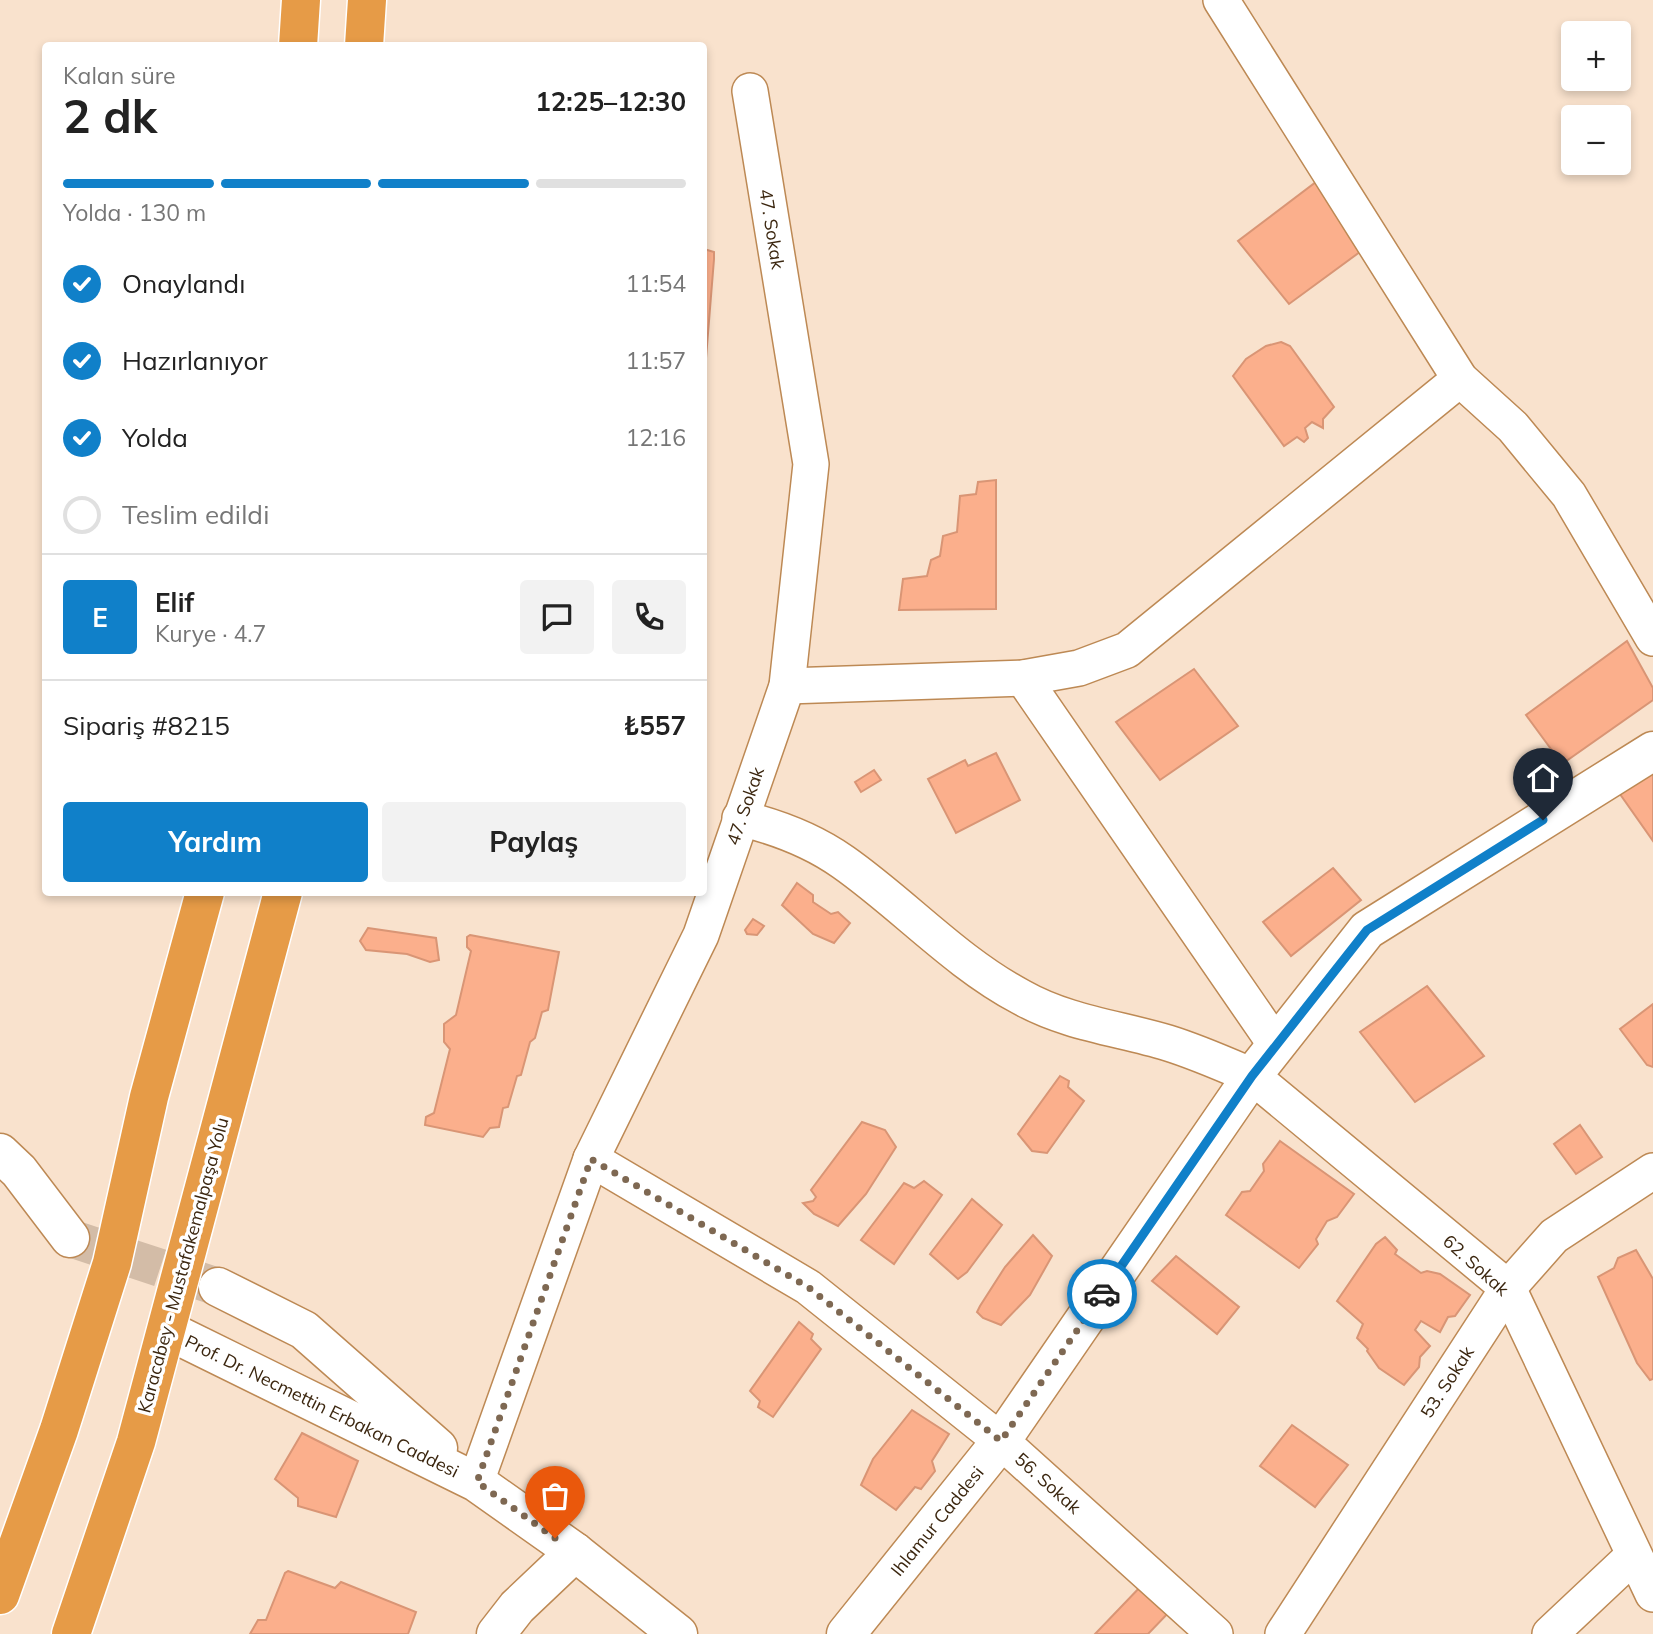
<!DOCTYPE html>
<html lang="tr">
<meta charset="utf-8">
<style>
body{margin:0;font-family:Mulish,sans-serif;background:#f2f2f2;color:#222;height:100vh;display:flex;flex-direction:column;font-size:26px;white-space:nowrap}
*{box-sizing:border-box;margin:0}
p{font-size:23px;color:#767676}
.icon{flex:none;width:38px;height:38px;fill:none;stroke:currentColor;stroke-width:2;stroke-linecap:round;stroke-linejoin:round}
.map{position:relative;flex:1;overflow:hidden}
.panel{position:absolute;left:42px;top:42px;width:665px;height:854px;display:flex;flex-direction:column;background:#fff;border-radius:7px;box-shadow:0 4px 10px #0003}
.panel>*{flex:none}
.fabs{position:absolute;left:1561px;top:21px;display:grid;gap:14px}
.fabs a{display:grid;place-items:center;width:70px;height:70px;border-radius:7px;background:#fff;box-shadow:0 4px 10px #0003;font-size:35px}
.pin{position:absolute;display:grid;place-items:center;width:60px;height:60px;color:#fff;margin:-72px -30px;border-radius:50% 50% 50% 0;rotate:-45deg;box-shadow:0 0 7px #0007}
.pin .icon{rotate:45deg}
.courier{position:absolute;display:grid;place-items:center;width:70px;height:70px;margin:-35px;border:5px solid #1080c9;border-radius:50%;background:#fff;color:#222;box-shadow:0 2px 9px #0007}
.headline em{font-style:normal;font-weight:700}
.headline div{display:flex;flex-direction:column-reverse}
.headline{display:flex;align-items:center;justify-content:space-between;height:119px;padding:0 21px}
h1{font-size:46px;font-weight:700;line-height:52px}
.bar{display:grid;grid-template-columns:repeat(4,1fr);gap:10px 7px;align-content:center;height:84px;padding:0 21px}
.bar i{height:9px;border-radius:5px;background:#e0e0e0}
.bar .current{background:#1080c9}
.bar p{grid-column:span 4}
.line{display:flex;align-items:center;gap:18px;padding:0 21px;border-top:2px solid #e0e0e0}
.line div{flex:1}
.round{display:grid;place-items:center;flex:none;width:74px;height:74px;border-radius:7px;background:#f2f2f2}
ol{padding:0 21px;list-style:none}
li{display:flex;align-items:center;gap:21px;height:77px}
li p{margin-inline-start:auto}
li .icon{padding:7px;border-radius:50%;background:#1080c9;color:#fff;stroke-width:4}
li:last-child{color:#767676}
li i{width:38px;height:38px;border:4px solid #e0e0e0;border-radius:50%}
.cta{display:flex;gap:14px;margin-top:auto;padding:14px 21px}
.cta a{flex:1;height:80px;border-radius:7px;background:#1080c9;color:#fff;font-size:28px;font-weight:700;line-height:80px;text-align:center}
.cta a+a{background:#f2f2f2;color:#222}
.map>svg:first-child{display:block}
</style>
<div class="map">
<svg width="1653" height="1634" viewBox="0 0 1653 1634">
<rect width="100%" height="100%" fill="#f9e2cd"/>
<!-- building -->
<g fill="#fbaf8c" stroke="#d99575" stroke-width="2">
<path d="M 1316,182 L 1368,246 L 1289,304 L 1238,241 Z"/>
<path d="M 704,249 L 714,252 L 714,259 L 704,383 Z"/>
<path d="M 1281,342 L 1290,346 L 1334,407 L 1323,419 L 1323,428 L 1312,422 L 1305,428 L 1308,438 L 1304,442 L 1297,437 L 1284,446 L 1233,376 L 1246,359 L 1266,346 Z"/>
<path d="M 996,480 L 996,609 L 899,610 L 903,579 L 927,576 L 931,560 L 940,556 L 943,536 L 957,532 L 960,496 L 976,494 L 978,482 Z"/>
<path d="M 1627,641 L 1653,688 L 1653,700 L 1562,764 L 1526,715 Z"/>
<path d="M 1194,669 L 1238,726 L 1160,780 L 1116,722 Z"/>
<path d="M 996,753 L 1020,800 L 956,833 L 928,779 L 965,760 L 968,766 Z"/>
<path d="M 1653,761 L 1653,841 L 1615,787 Z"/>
<path d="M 874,770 L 881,780 L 861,792 L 855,782 Z"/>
<path d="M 1333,868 L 1361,900 L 1291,956 L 1263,922 Z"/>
<path d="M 797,883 L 813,895 L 813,902 L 831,914 L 838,912 L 850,923 L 834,943 L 813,934 L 782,905 Z"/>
<path d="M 753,919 L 764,926 L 757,935 L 747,934 L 745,930 Z"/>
<path d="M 368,928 L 436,938 L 439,960 L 430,962 L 407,954 L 366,950 L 360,941 Z"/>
<path d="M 470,935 L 559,952 L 548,1010 L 542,1012 L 535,1038 L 530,1042 L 521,1075 L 517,1076 L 508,1107 L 503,1108 L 499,1127 L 490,1128 L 483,1137 L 425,1125 L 426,1117 L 434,1113 L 450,1049 L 444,1042 L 444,1024 L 456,1015 L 471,951 L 467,947 L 467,937 Z"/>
<path d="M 1427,986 L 1484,1056 L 1415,1102 L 1360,1032 Z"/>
<path d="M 1653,1004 L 1653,1067 L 1647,1065 L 1620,1029 Z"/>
<path d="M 1060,1076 L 1069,1081 L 1068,1087 L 1084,1101 L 1047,1153 L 1032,1151 L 1018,1134 Z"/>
<path d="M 862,1122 L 885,1130 L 896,1147 L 866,1194 L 838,1226 L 814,1214 L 803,1203 L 813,1201 L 816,1197 L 811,1190 Z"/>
<path d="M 1580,1125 L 1602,1157 L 1576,1174 L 1554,1144 Z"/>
<path d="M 1280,1141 L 1354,1194 L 1337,1217 L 1327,1221 L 1316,1239 L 1318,1244 L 1299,1268 L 1226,1215 L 1242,1192 L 1250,1191 L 1264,1171 L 1263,1164 Z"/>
<path d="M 924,1181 L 942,1195 L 894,1264 L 861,1240 L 904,1183 L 914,1188 Z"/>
<path d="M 972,1199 L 1002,1225 L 967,1272 L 958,1279 L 930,1254 Z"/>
<path d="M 1033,1235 L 1052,1256 L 1030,1295 L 1001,1325 L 983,1318 L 977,1312 L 980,1306 L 1005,1267 Z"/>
<path d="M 1385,1237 L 1397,1250 L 1395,1254 L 1421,1273 L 1427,1271 L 1440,1274 L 1470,1295 L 1455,1316 L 1448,1317 L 1440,1332 L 1421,1321 L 1415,1330 L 1430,1346 L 1420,1357 L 1419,1367 L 1404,1385 L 1379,1368 L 1367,1351 L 1368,1349 L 1357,1338 L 1363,1324 L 1337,1301 L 1376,1244 Z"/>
<path d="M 1636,1250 L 1653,1279 L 1653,1379 L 1650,1380 L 1637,1363 L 1598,1277 L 1614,1268 L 1618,1258 Z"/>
<path d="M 1176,1256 L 1239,1307 L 1217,1334 L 1152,1281 Z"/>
<path d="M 799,1322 L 813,1334 L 811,1339 L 821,1349 L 773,1417 L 758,1407 L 760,1401 L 750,1391 Z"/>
<path d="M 912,1410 L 949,1434 L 932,1461 L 935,1471 L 921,1489 L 915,1487 L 896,1510 L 861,1485 L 873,1459 Z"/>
<path d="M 1292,1425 L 1348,1465 L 1315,1507 L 1260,1466 Z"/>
<path d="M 302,1433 L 358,1461 L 336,1517 L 298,1506 L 298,1498 L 275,1479 Z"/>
<path d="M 288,1571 L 335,1588 L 341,1582 L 416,1612 L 408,1634 L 250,1634 L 258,1620 L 266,1620 L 285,1573 Z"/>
<path d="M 1144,1583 L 1172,1609 L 1148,1634 L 1095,1634 Z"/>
</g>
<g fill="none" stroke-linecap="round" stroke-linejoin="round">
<!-- secondary-tunnel -->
<path stroke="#d3bca7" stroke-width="38" stroke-dasharray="38 19" stroke-linecap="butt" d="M 70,1238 L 218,1287"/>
<!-- street casing -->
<g stroke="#bd8954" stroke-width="38">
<g id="street">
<path d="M 1221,0 L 1460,379 L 1513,427 L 1569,495 L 1653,638"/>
<path d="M 1023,678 L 1276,1045"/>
<path d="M 787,686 L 1023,678 L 1079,668 L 1127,650 L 1460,379"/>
<path d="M 740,818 C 777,827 812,840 843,862 C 903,904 955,962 1021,997 C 1067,1023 1118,1028 1168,1043 C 1197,1052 1224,1064 1252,1076 L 1508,1288 L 1653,1594"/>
<path d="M 591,1159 L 808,1287 L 1001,1441 L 1215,1634"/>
<path d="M 476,1482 L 591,1159 L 701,935 L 787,686 L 811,464 L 750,91"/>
<path d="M 1283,1634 L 1508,1288 L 1554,1236 L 1653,1171"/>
<path d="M 1550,1634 L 1633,1556"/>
</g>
</g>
<!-- secondary casing -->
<g stroke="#bd8954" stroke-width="41">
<g id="secondary">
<path d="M 0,1153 L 19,1171 L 70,1238"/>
<path d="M 218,1287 L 304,1330 L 438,1448"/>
<path d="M 167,1330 L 476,1482 L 575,1552 L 678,1634"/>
<path d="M 496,1634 L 517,1607 L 575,1552"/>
<path d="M 846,1634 L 1001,1441 L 1252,1076 L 1367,930 L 1653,751"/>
</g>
</g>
<!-- highway casing -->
<g stroke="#fff" stroke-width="41">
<g id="highway">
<path d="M 298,46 L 301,0"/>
<path d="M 364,46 L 367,0"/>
<path d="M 0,1595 L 59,1430 L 112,1263 L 149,1097 L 205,892"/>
<path d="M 71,1634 L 136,1442 L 283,892"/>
</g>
</g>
<!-- street -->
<use href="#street" stroke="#fff" stroke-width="35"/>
<!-- secondary -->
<use href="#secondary" stroke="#fff" stroke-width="38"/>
<!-- highway -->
<use href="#highway" stroke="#e69b47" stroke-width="38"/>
</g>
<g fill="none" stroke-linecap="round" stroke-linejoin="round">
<!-- done -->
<path stroke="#7e6852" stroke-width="7" stroke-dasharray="0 12.6" d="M 555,1538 L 477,1482 L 591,1159 L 808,1287 L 1001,1441 L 1102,1294"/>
<!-- route -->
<path stroke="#1080c9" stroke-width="9" d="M 1102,1294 L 1252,1076 L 1367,930 L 1543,820"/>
</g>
<g text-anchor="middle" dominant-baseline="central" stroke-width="7" stroke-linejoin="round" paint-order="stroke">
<!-- street labels -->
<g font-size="18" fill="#3b260f" stroke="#fff">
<text transform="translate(772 229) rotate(81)">47. Sokak</text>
<text transform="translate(745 806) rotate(-71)">47. Sokak</text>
<text transform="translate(183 1265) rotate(-75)">Karacabey - Mustafakemalpaşa Yolu</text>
<text transform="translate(1476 1265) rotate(42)">62. Sokak</text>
<text transform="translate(1447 1382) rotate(-57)">53. Sokak</text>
<text transform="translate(322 1406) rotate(26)">Prof. Dr. Necmettin Erbakan Caddesi</text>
<text transform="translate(1048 1483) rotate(42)">56. Sokak</text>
<text transform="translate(937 1521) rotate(-51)">Ihlamur Caddesi</text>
</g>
</g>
</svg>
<div class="fabs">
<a>+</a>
<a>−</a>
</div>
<div class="pin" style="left:555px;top:1538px;background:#ea580c"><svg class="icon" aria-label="bag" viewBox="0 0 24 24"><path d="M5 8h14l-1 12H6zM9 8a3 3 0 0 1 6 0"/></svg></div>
<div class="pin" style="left:1543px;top:820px;background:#1f2937"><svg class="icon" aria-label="home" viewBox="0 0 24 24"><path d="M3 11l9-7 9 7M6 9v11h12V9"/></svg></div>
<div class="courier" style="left:1102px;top:1294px"><svg class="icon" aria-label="car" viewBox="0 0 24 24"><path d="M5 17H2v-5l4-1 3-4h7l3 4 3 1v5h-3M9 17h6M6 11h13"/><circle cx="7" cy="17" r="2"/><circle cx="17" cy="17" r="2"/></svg></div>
<section class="panel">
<div class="headline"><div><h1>2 dk</h1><p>Kalan süre</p></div><em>12:25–12:30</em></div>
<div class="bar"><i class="current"></i><i class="current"></i><i class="current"></i><i></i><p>Yolda · 130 m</p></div>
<ol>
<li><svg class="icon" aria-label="check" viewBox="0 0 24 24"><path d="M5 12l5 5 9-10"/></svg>Onaylandı<p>11:54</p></li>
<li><svg class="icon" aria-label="check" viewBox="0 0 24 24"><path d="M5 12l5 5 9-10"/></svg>Hazırlanıyor<p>11:57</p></li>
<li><svg class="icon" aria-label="check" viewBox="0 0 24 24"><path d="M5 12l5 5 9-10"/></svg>Yolda<p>12:16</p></li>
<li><i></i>Teslim edildi</li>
</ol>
<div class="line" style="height:126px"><b class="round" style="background:#1080c9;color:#fff">E</b><div><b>Elif</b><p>Kurye · 4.7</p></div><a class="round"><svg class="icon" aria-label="chat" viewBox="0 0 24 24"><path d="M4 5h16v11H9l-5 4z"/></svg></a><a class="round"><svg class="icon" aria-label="phone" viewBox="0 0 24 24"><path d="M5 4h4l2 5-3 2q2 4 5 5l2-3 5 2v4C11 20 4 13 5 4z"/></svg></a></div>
<div class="line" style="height:91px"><div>Sipariş #8215</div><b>₺557</b></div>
<div class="cta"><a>Yardım</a><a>Paylaş</a></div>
</section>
</div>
